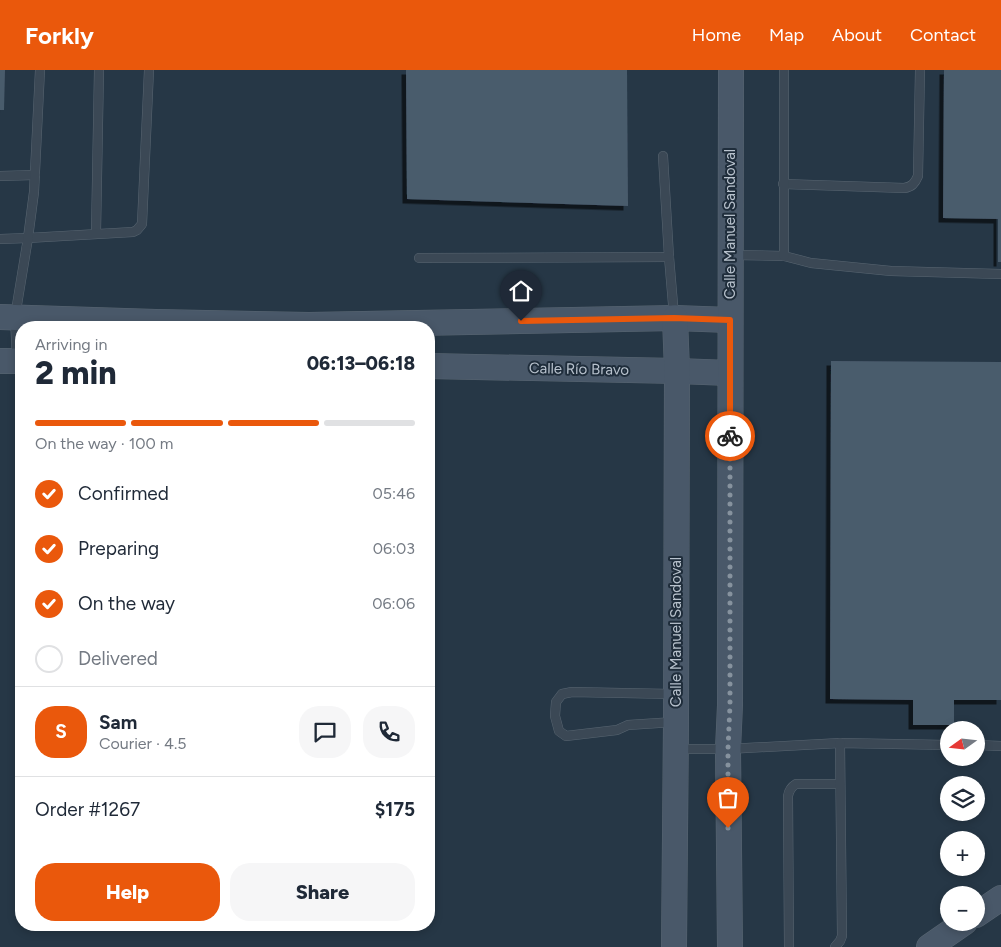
<!DOCTYPE html>
<meta charset="utf-8">
<style>
body{margin:0;font-family:Figtree,sans-serif;background:#f6f6f7;color:#1f2937;height:100vh;display:flex;flex-direction:column;font-size:19px;white-space:nowrap}
*{box-sizing:border-box;margin:0}
p{font-size:16px;color:#747a83}
.icon{flex:none;width:28px;height:28px;fill:none;stroke:currentColor;stroke-width:2;stroke-linecap:round;stroke-linejoin:round}
.map{position:relative;flex:1;overflow:hidden}
.side{position:absolute;left:15px;top:251px;width:420px;height:610px;display:flex;flex-direction:column;background:#fff;border-radius:20px;box-shadow:0 2px 8px #0003}
.side>*{flex:none}
.needle{width:32px;rotate:255deg}
.tools{position:absolute;left:940px;top:651px;display:grid;gap:10px}
.tools a{display:grid;place-items:center;width:45px;height:45px;border-radius:50%;background:#fff;box-shadow:0 2px 8px #0003;font-size:25px}
.pin{position:absolute;display:grid;place-items:center;width:42px;height:42px;color:#fff;margin:-51px -21px;border-radius:50% 50% 50% 0;rotate:-45deg;box-shadow:0 0 5px #0007}
.pin .icon{rotate:45deg}
.courier{position:absolute;display:grid;place-items:center;width:50px;height:50px;margin:-25px;border:4px solid #ea580c;border-radius:50%;background:#fff;color:#222;box-shadow:0 1px 6px #0007}
.summary em{font-style:normal;font-weight:800}
.summary div{display:flex;flex-direction:column-reverse}
.summary{display:flex;align-items:center;justify-content:space-between;height:85px;padding:0 20px}
h1{font-size:32px;font-weight:800;line-height:38px}
.bar{display:grid;grid-template-columns:repeat(4,1fr);gap:8px 5px;align-content:center;height:60px;padding:0 20px}
.bar i{height:6px;border-radius:4px;background:#e0e1e3}
.bar .on{background:#ea580c}
.bar p{grid-column:span 4}
.line{display:flex;align-items:center;gap:12px;padding:0 20px;border-top:1px solid #e0e1e3}
.line div{flex:1}
.round{display:grid;place-items:center;flex:none;width:52px;height:52px;border-radius:20px;background:#f6f6f7}
ol{padding:0 20px;list-style:none}
li{display:flex;align-items:center;gap:15px;height:55px}
li p{margin-inline-start:auto}
li .icon{padding:5px;border-radius:50%;background:#ea580c;color:#fff;stroke-width:4}
li:last-child{color:#747a83}
li i{width:28px;height:28px;border:2px solid #e0e1e3;border-radius:50%}
.action{display:flex;gap:10px;margin-top:auto;padding:10px 20px}
.action a{flex:1;height:58px;border-radius:20px;background:#ea580c;color:#fff;font-size:20px;font-weight:800;line-height:58px;text-align:center}
.action a+a{background:#f6f6f7;color:#1f2937}
header{display:flex;align-items:center;gap:30px;box-sizing:border-box;height:70px;padding:0 25px;background:#ea580c;color:#fff}
header strong{font-size:24px}
nav{display:flex;gap:28px;margin-inline-start:auto;font-size:18px}
.map>svg:first-child{display:block}
</style>
<header>
<strong>Forkly</strong>
<nav><a>Home</a><a>Map</a><a>About</a><a>Contact</a></nav>
</header>
<div class="map">
<svg width="1001" height="877" viewBox="0 0 1001 877">
<defs>
<filter id="shadow"><feDropShadow dx="-4.5" dy="4.5" stdDeviation="0" flood-color="#0009"/></filter>
</defs>
<rect width="100%" height="100%" fill="#263746"/>
<!-- building -->
<g fill="#4a5b6c" filter="url(#shadow)">
<path d="M 0,0 L 5,0 L 4,40 L 0,40 Z"/>
<path d="M 406,0 L 627,0 L 628,136 L 407,129 Z"/>
<path d="M 944,0 L 1001,0 L 1001,192 L 998,192 L 998,149 L 943,148 Z"/>
<path d="M 831,291 L 1001,292 L 1001,630 L 954,630 L 954,655 L 913,655 L 913,630 L 830,629 Z"/>
</g>
<g fill="none" stroke-linecap="round" stroke-linejoin="round">
<!-- lane casing -->
<g stroke="#596672" stroke-width="10">
<g id="lane">
<path d="M 663,86 L 669,187 L 674,246"/>
<path d="M 0,106 L 35,105"/>
<path d="M 783,114 L 904,118 C 912,117 915,113 918,106 L 920,0"/>
<path d="M 96,163 L 99,0"/>
<path d="M 0,169 L 28,168 L 133,162 L 137,160 L 142,154 L 149,0"/>
<path d="M 733,185 L 784,186 L 811,193 L 891,201 L 1001,204"/>
<path d="M 784,186 L 784,0"/>
<path d="M 419,188 L 669,187"/>
<path d="M 17,291 L 15,247 L 28,168 L 34,122 L 40,0"/>
<path d="M 673,624 L 572,622 L 562,624 L 556,632 L 555,646 L 559,661 L 566,666 L 617,660 L 628,655 L 674,652"/>
<path d="M 976,675 L 1001,676"/>
<path d="M 677,679 L 728,679 L 840,673 L 949,675"/>
<path d="M 789,877 L 788,726 C 789,720 791,717 796,714 L 840,714"/>
<path d="M 835,877 L 840,871 L 842,866 L 840,673"/>
</g>
</g>
<!-- secondary casing -->
<g stroke="#596672" stroke-width="26">
<g id="secondary">
<path d="M 0,247 L 156,252 L 309,255 L 675,248 L 730,250"/>
<path d="M 0,291 L 21,291"/>
<path d="M 429,296 L 677,301 L 730,303"/>
<path d="M 976,845 L 1001,828"/>
<path d="M 674,877 L 676,652 L 677,301 L 675,248"/>
<path d="M 730,877 L 728,679 L 730,635 L 731,0"/>
<path d="M 929,877 L 965,852"/>
</g>
</g>
<!-- lane -->
<use href="#lane" stroke="#3b4855" stroke-width="9"/>
<!-- secondary -->
<use href="#secondary" stroke="#495869" stroke-width="25"/>
</g>
<g fill="none" stroke-linecap="round" stroke-linejoin="round">
<!-- done -->
<path stroke="#86929e" stroke-width="5" stroke-dasharray="0 9" d="M 728,758 L 728,679 L 730,635 L 730,366"/>
<!-- route -->
<path stroke="#ea580c" stroke-width="6" d="M 521,251 L 674,248 L 730,250 L 730,366"/>
</g>
<g text-anchor="middle" dominant-baseline="central" stroke-width="4" stroke-linejoin="round" paint-order="stroke">
<!-- street labels -->
<g font-size="15" fill="#b9c3ce" stroke="#1f2d3b">
<text transform="translate(730 154) rotate(-90)">Calle Manuel Sandoval</text>
<text transform="translate(579 299) rotate(1)">Calle Río Bravo</text>
<text transform="translate(676 562) rotate(-90)">Calle Manuel Sandoval</text>
</g>
</g>
</svg>
<div class="tools">
<a><svg class="needle" viewBox="-14 -14 28 28"><path d="M0-13l5 13h-10z" fill="#e53935"/><path d="M0 13l5-13h-10z" fill="#747a83"/></svg></a>
<a><svg class="icon" aria-label="layers" viewBox="0 0 24 24"><path d="M12 4l9 5-9 5-9-5zM3 14l9 5 9-5"/></svg></a>
<a>+</a>
<a>−</a>
</div>
<div class="pin" style="left:728px;top:758px;background:#ea580c"><svg class="icon" aria-label="bag" viewBox="0 0 24 24"><path d="M5 8h14l-1 12H6zM9 8a3 3 0 0 1 6 0"/></svg></div>
<div class="pin" style="left:521px;top:251px;background:#1f2937"><svg class="icon" aria-label="home" viewBox="0 0 24 24"><path d="M3 11l9-7 9 7M6 9v11h12V9"/></svg></div>
<div class="courier" style="left:730px;top:366px"><svg class="icon" aria-label="bike" viewBox="0 0 24 24"><circle cx="6" cy="16" r="4"/><circle cx="18" cy="16" r="4"/><path d="M6 16l4-8h5l3 8M10 8l3 8H6M13 5h3"/></svg></div>
<section class="side">
<div class="summary"><div><h1>2 min</h1><p>Arriving in</p></div><em>06:13–06:18</em></div>
<div class="bar"><i class="on"></i><i class="on"></i><i class="on"></i><i></i><p>On the way · 100 m</p></div>
<ol>
<li><svg class="icon" aria-label="check" viewBox="0 0 24 24"><path d="M5 12l5 5 9-10"/></svg>Confirmed<p>05:46</p></li>
<li><svg class="icon" aria-label="check" viewBox="0 0 24 24"><path d="M5 12l5 5 9-10"/></svg>Preparing<p>06:03</p></li>
<li><svg class="icon" aria-label="check" viewBox="0 0 24 24"><path d="M5 12l5 5 9-10"/></svg>On the way<p>06:06</p></li>
<li><i></i>Delivered</li>
</ol>
<div class="line" style="height:90px"><b class="round" style="background:#ea580c;color:#fff">S</b><div><b>Sam</b><p>Courier · 4.5</p></div><a class="round"><svg class="icon" aria-label="chat" viewBox="0 0 24 24"><path d="M4 5h16v11H9l-5 4z"/></svg></a><a class="round"><svg class="icon" aria-label="phone" viewBox="0 0 24 24"><path d="M5 4h4l2 5-3 2q2 4 5 5l2-3 5 2v4C11 20 4 13 5 4z"/></svg></a></div>
<div class="line" style="height:65px"><div>Order #1267</div><b>$175</b></div>
<div class="action"><a>Help</a><a>Share</a></div>
</section>
</div>
